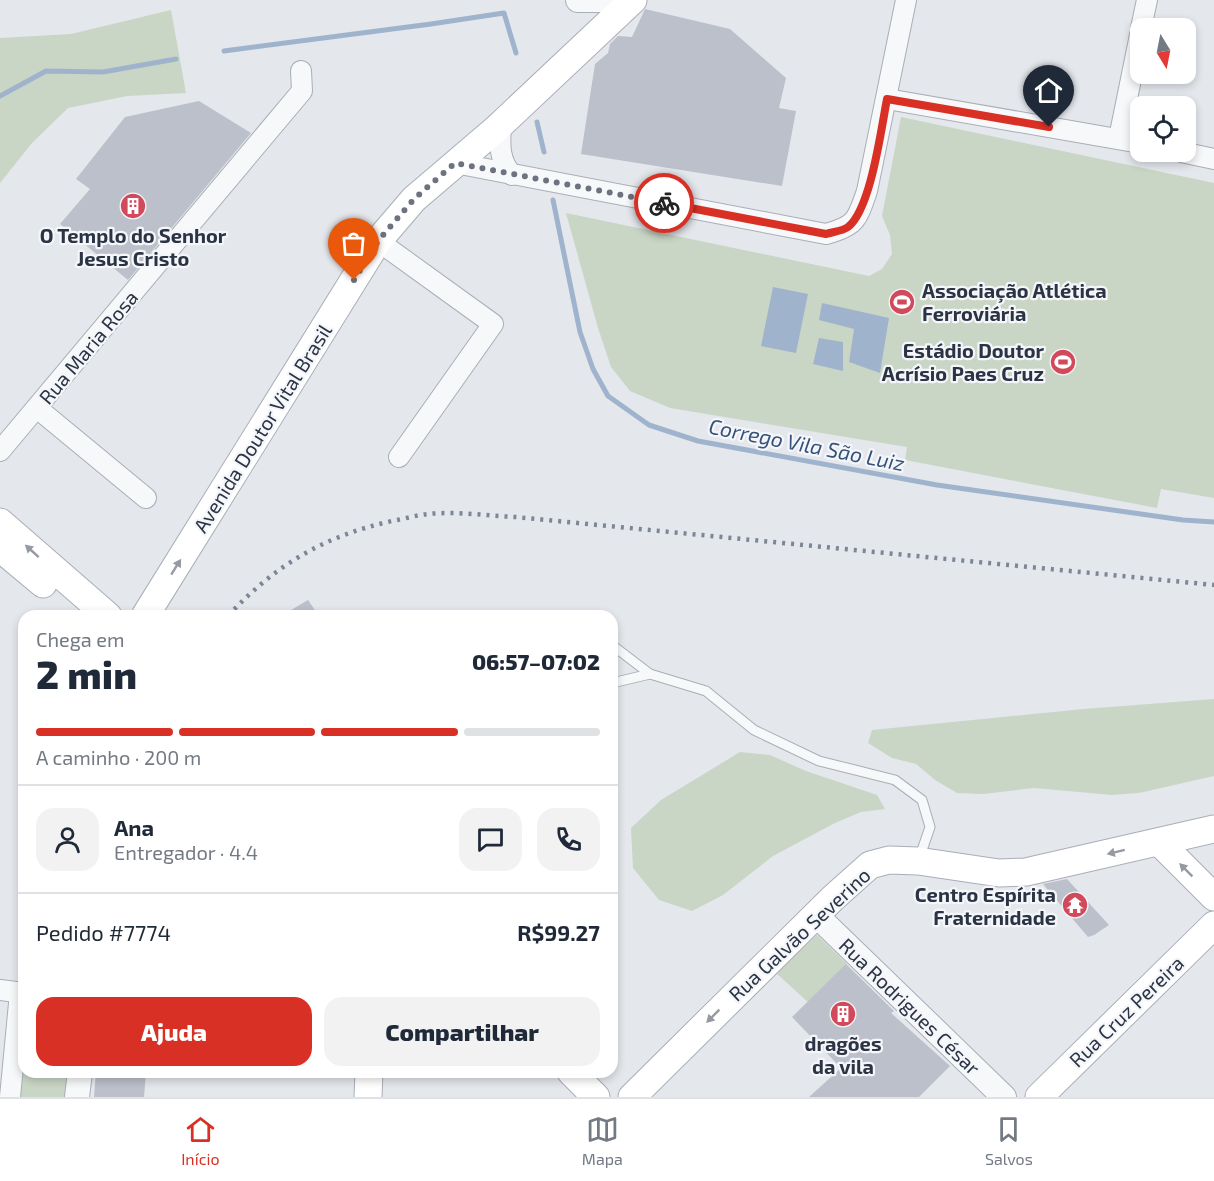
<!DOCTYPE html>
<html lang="pt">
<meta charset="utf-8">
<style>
body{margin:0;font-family:"Exo 2",sans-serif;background:#f2f2f3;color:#1f2937;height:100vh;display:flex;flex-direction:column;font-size:22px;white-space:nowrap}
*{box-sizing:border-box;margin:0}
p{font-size:20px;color:#747a83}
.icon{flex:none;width:33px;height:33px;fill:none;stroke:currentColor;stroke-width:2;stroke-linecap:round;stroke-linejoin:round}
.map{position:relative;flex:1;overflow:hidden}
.side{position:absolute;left:18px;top:610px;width:600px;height:468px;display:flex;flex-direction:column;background:#fff;border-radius:18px;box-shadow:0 3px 9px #0003}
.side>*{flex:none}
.needle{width:39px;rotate:170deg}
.controls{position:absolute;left:1130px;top:18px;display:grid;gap:12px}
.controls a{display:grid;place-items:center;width:66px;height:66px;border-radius:12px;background:#fff;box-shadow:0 3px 9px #0003;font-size:30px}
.pin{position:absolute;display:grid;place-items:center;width:51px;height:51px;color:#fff;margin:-62px -26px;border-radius:50% 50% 50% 0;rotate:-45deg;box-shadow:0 0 6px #0007}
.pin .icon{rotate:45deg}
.courier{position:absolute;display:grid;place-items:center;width:60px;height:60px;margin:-30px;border:4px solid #d93025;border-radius:50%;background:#fff;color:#222;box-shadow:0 2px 8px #0007}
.overview em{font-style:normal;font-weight:800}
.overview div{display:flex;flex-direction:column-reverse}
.overview{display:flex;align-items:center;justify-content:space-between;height:102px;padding:0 18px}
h1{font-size:39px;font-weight:800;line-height:45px}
.bar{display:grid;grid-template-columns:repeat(4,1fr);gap:9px 6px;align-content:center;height:72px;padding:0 18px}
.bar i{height:8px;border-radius:4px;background:#e0e1e3}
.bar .active{background:#d93025}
.bar p{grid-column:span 4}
.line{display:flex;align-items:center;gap:15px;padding:0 18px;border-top:2px solid #e0e1e3}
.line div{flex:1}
.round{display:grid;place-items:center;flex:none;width:63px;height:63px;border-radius:18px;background:#f2f2f3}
.action{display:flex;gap:12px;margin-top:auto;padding:12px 18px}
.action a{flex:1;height:69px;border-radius:18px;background:#d93025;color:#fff;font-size:24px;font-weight:800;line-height:69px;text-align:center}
.action a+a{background:#f2f2f3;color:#1f2937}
.tab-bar{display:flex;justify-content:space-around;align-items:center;height:84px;border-top:2px solid #e0e1e3;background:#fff;font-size:16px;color:#747a83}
.tab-bar a{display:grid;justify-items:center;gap:3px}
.tab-bar .active{color:#d93025}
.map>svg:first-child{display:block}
</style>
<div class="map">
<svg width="1214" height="1097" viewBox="0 0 1214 1097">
<rect width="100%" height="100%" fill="#e4e7ec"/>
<!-- green -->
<g fill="#c9d6c5">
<path d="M 171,10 L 186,93 L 127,96 L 68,108 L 32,143 L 0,183 L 0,38 L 71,34 Z"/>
<path d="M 901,117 L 1214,183 L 1214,498 L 1161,489 L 1157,508 L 905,460 L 907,447 L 670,408 L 630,391 L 611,367 L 598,328 L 566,213 L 869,276 L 882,269 L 892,254 L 890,235 L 882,216 Z"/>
<path d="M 1214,699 L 1214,776 L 1139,793 L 1112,795 L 1034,788 L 983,794 L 957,793 L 935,780 L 916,764 L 892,758 L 868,743 L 872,730 L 1083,709 Z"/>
<path d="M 740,752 L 770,755 L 806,771 L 877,795 L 885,809 L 861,812 L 835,823 L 773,856 L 723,895 L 692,911 L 659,900 L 633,868 L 631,828 L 661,800 Z"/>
<path d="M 817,935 L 847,964 L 808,1002 L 776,973 Z"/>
<path d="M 24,1052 L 24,1072 L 71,1073 L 67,1097 L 19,1097 Z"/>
</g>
<!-- water -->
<g fill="#9fb4cc">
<path d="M 773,287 L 808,294 L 796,353 L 761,346 Z"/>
<path d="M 822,303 L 889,318 L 880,373 L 849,362 L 854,329 L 819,320 Z"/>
<path d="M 819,338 L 843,342 L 843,371 L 813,364 Z"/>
</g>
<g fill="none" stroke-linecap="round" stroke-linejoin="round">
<!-- stream -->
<g stroke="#9fb4cc" stroke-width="5">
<path d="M 224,51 L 431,24 L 504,13 L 516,53"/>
<path d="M 0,96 L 46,71 L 103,72 L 176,59"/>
<path d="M 537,122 L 544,152"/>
<path d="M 553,200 L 580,332 L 593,369 L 608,396 L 649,425 L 698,441 L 937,485 L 1183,520 L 1214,522"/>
</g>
</g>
<!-- building -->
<g fill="#bbc0ca">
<path d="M 645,9 L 730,29 L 786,78 L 779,108 L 796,111 L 782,186 L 581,154 L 595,64 L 608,53 L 610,44 L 618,36 L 632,37 Z"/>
<path d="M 199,101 L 251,133 L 128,280 L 60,224 L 90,189 L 76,179 L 125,117 Z"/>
<path d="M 308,600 L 319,616 L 281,616 Z"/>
<path d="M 1067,879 L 1109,925 L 1094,935 L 1088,937 L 1043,884 Z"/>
<path d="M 846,964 L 894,1011 L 891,1013 L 950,1066 L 919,1097 L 809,1097 L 841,1068 L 792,1017 Z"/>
<path d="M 96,1072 L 146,1072 L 144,1097 L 94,1097 Z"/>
</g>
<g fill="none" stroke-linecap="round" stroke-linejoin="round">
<!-- service casing -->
<g stroke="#a9aeb7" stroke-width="11">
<g id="service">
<path d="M 612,645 L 650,674"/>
<path d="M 612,683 L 650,674 L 706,691 L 754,730 L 819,761 L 895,780 L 922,800 L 930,827 L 919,859"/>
</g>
</g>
<!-- minor casing -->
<g stroke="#a9aeb7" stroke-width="22">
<g id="minor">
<path d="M 1141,28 L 1147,0"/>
<path d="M 887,99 L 1140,143"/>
<path d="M 501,123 C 500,143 498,159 512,175"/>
<path d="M 1119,138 L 1140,35"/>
<path d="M 1181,152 L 1214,159"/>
<path d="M 455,163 L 826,234 C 856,226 857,220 867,191 L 906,0"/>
<path d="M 378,241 L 493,324 L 399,457"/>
<path d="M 37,408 L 146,498"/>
<path d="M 0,451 L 302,91 L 301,71"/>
<path d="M 0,990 L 24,993"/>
<path d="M 10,1097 L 20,993"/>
</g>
</g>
<!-- tertiary casing -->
<g stroke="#a9aeb7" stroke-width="26">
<g id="tertiary">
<path d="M 578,0 L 604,0"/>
<path d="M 816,915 L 1004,1097"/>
<path d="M 77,1097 L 80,1072"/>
</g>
</g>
<!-- secondary casing -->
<g stroke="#a9aeb7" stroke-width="29">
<g id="secondary">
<path d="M 0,522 L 108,616"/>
<path d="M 0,548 L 43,584"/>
<path d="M 145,616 L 378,241 L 414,199 L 496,129 L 633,0"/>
<path d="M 1159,842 L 1214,897"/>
<path d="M 571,1072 L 596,1097"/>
<path d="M 368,1097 L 369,1072"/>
<path d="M 632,1097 L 833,898 L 870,865 L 889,860 L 918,861 L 999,873 L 1026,872 L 1214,829"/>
<path d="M 1039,1097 L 1214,925"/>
</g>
</g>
<!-- service -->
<use href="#service" stroke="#f7f8fa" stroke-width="9"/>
<!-- minor -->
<use href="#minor" stroke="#f7f8fa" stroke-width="20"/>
<!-- tertiary -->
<use href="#tertiary" stroke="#f7f8fa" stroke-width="24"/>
<!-- secondary -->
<use href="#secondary" stroke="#fff" stroke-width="27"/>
<!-- rail -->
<path stroke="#7d8696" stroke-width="4.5" stroke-dasharray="3 6" stroke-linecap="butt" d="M 228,616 C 275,565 324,536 392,521 C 404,519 417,515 428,514 C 457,511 488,516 516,517 L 1214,585"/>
</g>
<!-- one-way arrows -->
<defs><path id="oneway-solid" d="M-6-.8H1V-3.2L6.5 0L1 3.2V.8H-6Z" transform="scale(1.5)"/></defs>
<g fill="#959aa2">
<use href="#oneway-solid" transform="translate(32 551) rotate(-138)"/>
<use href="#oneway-solid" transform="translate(176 567) rotate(-58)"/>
<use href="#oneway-solid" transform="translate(1116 852) rotate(166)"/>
<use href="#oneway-solid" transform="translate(1186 870) rotate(-135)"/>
<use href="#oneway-solid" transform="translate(713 1016) rotate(135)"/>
</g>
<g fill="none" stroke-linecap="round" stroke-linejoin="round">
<!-- done -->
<path stroke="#6c737f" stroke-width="6" stroke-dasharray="0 10.8" d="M 354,280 L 378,241 L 414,199 L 455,163 L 664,203"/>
<!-- route -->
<path stroke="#d93025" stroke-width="8" d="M 664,203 L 826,234 C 832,232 843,231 848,227 C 871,209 881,129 887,99 L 1049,127"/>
</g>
<!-- icons -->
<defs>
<g id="building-disc" transform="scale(1.35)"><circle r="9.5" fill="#d1495b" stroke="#f4f6f9"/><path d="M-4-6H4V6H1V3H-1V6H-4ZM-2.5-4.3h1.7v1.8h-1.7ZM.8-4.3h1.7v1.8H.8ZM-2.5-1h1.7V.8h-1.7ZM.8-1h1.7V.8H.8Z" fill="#fff"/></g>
<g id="stadium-disc" transform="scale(1.35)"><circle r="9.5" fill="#d1495b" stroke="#f4f6f9"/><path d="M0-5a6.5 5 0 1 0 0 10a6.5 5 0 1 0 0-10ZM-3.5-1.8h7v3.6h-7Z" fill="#fff"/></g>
<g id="temple-disc" transform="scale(1.35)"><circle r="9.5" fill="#d1495b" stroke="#f4f6f9"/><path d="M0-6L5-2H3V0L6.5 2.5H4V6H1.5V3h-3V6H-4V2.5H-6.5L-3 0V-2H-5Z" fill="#fff"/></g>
</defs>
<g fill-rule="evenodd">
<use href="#building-disc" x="133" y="206"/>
<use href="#stadium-disc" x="902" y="302"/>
<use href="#stadium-disc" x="1063" y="362"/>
<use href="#temple-disc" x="1075" y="905"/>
<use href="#building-disc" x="843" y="1014"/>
</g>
<g text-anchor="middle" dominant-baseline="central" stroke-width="4.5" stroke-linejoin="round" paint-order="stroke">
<!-- poi labels -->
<g font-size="20" font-weight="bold" fill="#2b3445" stroke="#f4f6f9">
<text x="133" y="235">O Templo do Senhor<tspan x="133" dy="23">Jesus Cristo</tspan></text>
<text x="922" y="290" text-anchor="start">Associação Atlética<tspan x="922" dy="23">Ferroviária</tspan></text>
<text x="1044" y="350" text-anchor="end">Estádio Doutor<tspan x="1044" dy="23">Acrísio Paes Cruz</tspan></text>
<text x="1056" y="894" text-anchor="end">Centro Espírita<tspan x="1056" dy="23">Fraternidade</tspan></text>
<text x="843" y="1043">dragões<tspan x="843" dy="23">da vila</tspan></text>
</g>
<!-- street labels -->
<g font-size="20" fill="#2b3445" stroke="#f4f6f9">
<text transform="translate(88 347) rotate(-50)">Rua Maria Rosa</text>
<text transform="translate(262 428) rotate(-58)">Avenida Doutor Vital Brasil</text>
<text transform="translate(799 934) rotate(-43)">Rua Galvão Severino</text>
<text transform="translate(910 1006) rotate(44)">Rua Rodrigues César</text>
<text transform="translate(1126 1011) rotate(-44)">Rua Cruz Pereira</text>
</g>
<!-- water labels -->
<g font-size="21" font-style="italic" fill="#34527a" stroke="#f4f6f9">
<text transform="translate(807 444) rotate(11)">Corrego Vila São Luiz</text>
</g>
</g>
</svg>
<div class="controls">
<a><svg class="needle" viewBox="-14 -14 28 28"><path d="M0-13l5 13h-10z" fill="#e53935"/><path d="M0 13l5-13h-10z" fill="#747a83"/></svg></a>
<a><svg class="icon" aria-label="locate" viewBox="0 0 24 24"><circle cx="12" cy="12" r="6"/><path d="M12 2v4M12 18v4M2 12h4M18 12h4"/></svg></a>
</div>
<div class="pin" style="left:354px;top:280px;background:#ea580c"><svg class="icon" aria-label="bag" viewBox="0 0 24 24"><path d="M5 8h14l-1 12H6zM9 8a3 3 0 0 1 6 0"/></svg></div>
<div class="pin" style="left:1049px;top:127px;background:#1f2937"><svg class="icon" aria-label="home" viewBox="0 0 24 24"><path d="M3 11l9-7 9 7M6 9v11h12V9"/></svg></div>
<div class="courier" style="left:664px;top:203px"><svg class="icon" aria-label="bike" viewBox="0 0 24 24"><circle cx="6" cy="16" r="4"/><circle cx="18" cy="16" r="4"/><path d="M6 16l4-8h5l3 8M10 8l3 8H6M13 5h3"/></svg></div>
<section class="side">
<div class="overview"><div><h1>2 min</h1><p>Chega em</p></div><em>06:57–07:02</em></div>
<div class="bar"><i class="active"></i><i class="active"></i><i class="active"></i><i></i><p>A caminho · 200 m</p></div>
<div class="line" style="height:108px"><a class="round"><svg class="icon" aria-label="person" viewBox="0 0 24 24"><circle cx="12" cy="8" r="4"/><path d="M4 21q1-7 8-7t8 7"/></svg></a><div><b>Ana</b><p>Entregador · 4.4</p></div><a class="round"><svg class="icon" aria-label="chat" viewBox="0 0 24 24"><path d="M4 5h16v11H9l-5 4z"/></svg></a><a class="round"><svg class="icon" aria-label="phone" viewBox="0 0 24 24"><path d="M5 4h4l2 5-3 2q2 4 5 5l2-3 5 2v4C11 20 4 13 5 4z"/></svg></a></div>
<div class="line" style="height:78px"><div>Pedido #7774</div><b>R$99.27</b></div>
<div class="action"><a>Ajuda</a><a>Compartilhar</a></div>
</section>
</div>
<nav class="tab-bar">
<a class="active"><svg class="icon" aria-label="home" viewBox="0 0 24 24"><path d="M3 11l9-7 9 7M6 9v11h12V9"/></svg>Início</a>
<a><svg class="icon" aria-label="map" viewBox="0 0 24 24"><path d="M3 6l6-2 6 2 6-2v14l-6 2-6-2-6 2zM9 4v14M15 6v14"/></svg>Mapa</a>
<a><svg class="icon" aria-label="saved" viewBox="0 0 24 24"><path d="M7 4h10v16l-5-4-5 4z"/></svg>Salvos</a>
</nav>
